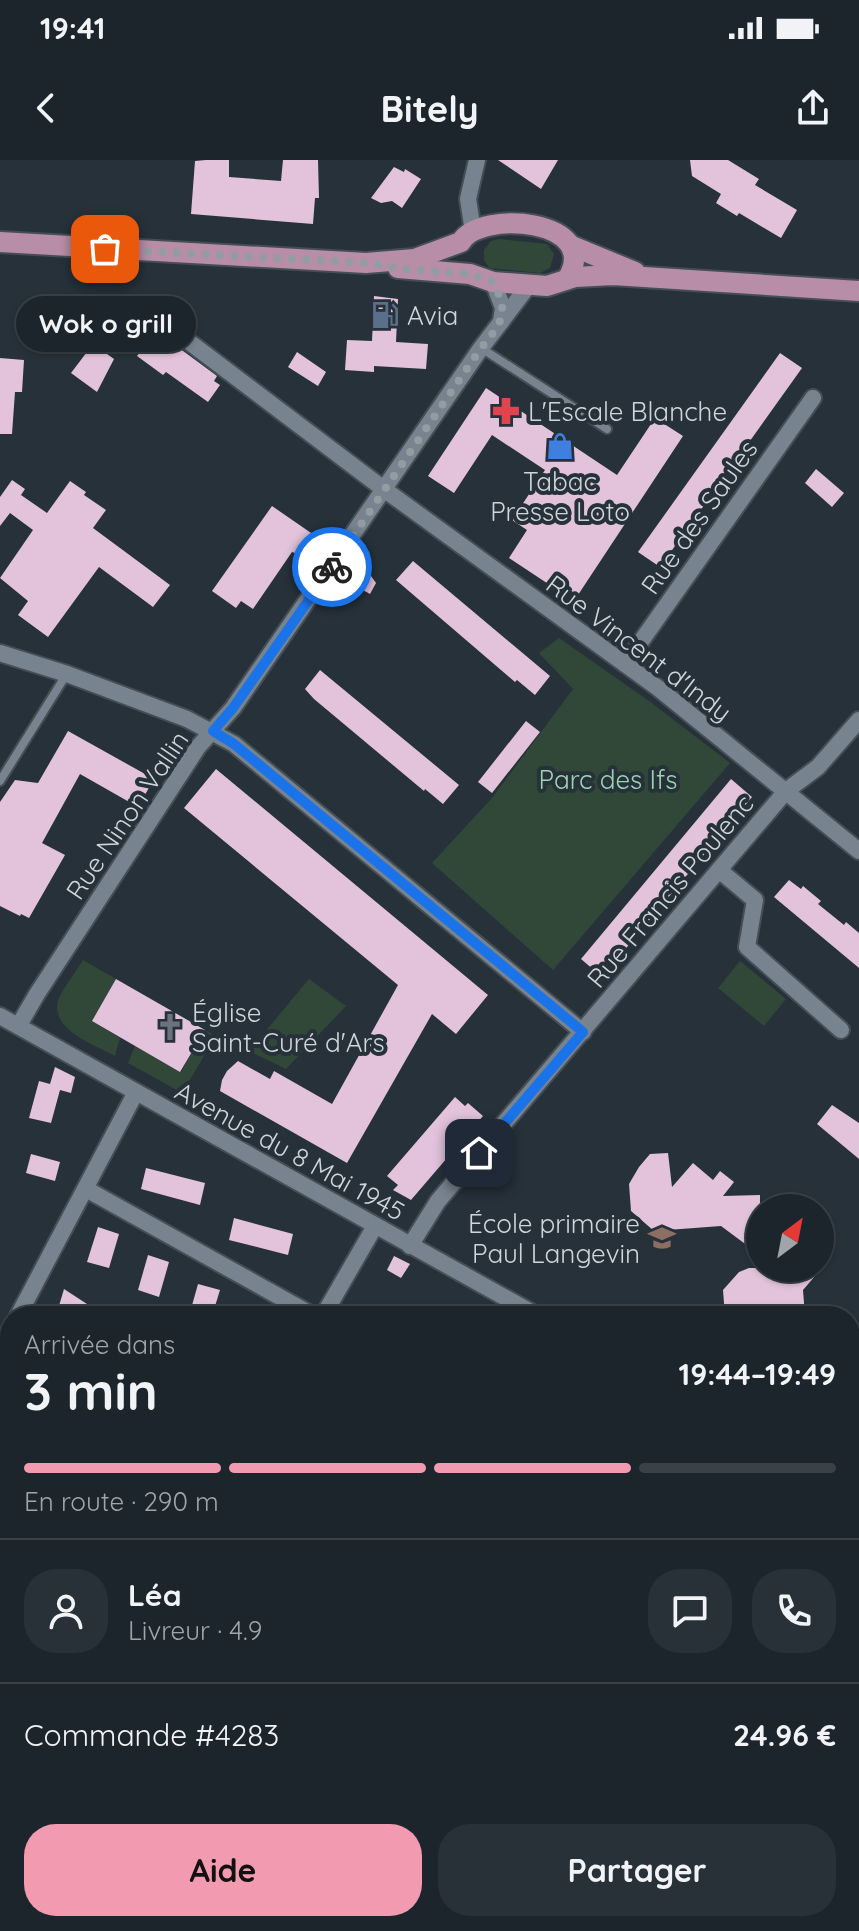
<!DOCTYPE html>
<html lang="fr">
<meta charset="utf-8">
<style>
body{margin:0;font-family:Quicksand,sans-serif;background:#293138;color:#f1f3f6;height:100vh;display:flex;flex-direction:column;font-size:30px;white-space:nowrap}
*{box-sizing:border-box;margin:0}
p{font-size:26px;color:#a0a5a9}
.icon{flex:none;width:44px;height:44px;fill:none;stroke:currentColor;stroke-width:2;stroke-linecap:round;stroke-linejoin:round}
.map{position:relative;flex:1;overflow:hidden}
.side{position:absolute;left:0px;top:1146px;width:860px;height:626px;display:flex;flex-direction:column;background:#1c252c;border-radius:32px 32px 0 0;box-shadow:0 2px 6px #0004,0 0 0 2px #3a4248}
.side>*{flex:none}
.needle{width:52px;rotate:32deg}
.buttons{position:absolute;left:746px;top:1034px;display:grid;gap:16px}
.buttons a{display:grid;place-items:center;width:88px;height:88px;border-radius:50%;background:#1c252c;box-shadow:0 2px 6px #0004,0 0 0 2px #3a4248;font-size:40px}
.pin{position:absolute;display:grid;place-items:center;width:68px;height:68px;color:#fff;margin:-34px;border-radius:16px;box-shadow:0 4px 12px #0006}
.courier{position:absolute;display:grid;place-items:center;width:80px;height:80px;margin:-40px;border:6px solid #1a73e8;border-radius:50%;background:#fff;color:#222;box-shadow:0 2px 10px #0007}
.bubble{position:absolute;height:56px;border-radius:28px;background:#1c252c;box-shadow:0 2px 6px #0004,0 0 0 2px #3a4248;font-size:26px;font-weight:800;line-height:56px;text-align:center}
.head em{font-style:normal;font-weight:800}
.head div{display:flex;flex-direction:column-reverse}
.head{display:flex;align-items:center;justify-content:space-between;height:136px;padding:0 24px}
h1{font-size:52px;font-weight:800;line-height:60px}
.bar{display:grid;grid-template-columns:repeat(4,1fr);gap:12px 8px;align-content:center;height:96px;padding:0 24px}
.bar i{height:10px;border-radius:6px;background:#3a4248}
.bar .active{background:#f29ab0}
.bar p{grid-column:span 4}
.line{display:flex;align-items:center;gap:20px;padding:0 24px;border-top:2px solid #3a4248}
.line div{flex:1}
.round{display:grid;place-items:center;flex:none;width:84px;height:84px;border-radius:32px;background:#293138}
.button{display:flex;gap:16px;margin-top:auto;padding:16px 24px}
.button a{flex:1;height:92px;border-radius:32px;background:#f29ab0;color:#111;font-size:32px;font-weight:800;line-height:92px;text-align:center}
.button a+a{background:#293138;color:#f1f3f6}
.status{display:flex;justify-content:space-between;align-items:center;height:56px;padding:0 40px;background:#1c252c;direction:ltr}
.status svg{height:22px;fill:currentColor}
header{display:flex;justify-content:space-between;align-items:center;height:104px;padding:0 24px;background:#1c252c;font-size:36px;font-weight:800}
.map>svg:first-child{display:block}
</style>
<div class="status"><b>19:41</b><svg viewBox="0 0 49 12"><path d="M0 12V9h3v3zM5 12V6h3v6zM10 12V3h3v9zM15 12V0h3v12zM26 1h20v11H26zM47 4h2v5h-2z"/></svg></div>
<header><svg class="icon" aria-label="back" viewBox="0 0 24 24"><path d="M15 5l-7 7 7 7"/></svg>Bitely<svg class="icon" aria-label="share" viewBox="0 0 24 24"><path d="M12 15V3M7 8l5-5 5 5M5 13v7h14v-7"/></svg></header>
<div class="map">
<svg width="859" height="1771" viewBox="0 0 859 1771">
<rect width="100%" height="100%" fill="#26313a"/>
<!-- green -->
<g fill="#314839">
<path d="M 499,79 L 547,84 L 554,94 L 550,108 L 540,113 L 489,108 L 484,100 L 484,90 L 491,81 Z"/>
<path d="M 559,478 L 649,541 L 730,603 L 553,810 L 432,703 L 492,638 L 573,529 L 539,493 Z"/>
<path d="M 83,800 L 116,819 L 92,861 L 120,878 L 115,896 C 95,885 47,869 59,838 C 65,825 76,812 83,800 Z"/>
<path d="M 740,801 L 786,839 L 764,866 L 718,828 Z"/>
<path d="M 309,819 L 346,846 L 286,909 L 249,891 Z"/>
<path d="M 205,870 L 216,876 L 182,933 L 128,903 L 135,886 L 181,912 Z"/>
</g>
<!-- building -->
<g fill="#e2c3db">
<path d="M 206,0 L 229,0 L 229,17 L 281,21 L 283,0 L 318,0 L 319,38 L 315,38 L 313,64 L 191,54 L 195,1 Z"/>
<path d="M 498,0 L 558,0 L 541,29 Z"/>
<path d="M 690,0 L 728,0 L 759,19 L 755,25 L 797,50 L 781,78 L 739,53 L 737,56 L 716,43 L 721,34 L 692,16 Z"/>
<path d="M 394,7 L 404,12 L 405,9 L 421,19 L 402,48 L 392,41 L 381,43 L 371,38 Z"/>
<path d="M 374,136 L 398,139 L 396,182 L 428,184 L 426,209 L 374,206 L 374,212 L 345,210 L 347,180 L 372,181 Z"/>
<path d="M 156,171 L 217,216 L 214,221 L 220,225 L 208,242 L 166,212 L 163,215 L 137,196 Z"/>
<path d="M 93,184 L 114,199 L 97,232 L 71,213 Z"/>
<path d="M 297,192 L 326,212 L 318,226 L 288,207 Z"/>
<path d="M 780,193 L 802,208 L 660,407 L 638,392 Z"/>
<path d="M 0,198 L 24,200 L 22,232 L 15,232 L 12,274 L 0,274 Z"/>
<path d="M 486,228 L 617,315 L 655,258 L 683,276 L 574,441 L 509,398 L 527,370 L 512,360 L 545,310 L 492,275 L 454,333 L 428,316 Z"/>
<path d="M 816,309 L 844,333 L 832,347 L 805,323 Z"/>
<path d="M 12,320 L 25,329 L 21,335 L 47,353 L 70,321 L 86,332 L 84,335 L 106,350 L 93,368 L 170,425 L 153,447 L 99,407 L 48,477 L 18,455 L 28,441 L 0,418 L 33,370 L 10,353 L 0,366 L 0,337 Z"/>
<path d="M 272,346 L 314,375 L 311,381 L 312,385 L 304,396 L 292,392 L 253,449 L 241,441 L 236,448 L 212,431 Z"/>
<path d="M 354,392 L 376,423 L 370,434 L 354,425 L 342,409 Z"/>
<path d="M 413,401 L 550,516 L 535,535 L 517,520 L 515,522 L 396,420 Z"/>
<path d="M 320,510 L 459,625 L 443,644 L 425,629 L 424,631 L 314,539 L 305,529 Z"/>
<path d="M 526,561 L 540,572 L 492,633 L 478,622 Z"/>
<path d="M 68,571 L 154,619 L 138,647 L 80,614 L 42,683 L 65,695 L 29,758 L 21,754 L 20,756 L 0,746 L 0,642 L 15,620 L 38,623 Z"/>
<path d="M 216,609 L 488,835 L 456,874 L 432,854 L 347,1003 L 220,931 L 222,920 L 227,911 L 238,901 L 270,919 L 274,911 L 332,944 L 398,825 L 184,648 Z"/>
<path d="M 731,619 L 752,637 L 602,817 L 581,799 Z"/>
<path d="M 789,720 L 801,729 L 803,726 L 821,741 L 818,744 L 844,765 L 846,762 L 859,773 L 859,808 L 774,737 Z"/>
<path d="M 116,819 L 205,870 L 180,912 L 92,861 Z"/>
<path d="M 55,907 L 75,917 L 71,933 L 60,930 L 51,963 L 29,958 L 39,921 L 50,924 Z"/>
<path d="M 455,937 L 465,946 L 468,943 L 483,956 L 411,1040 L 393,1030 L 398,1025 L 387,1016 Z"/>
<path d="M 832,945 L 859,963 L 859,999 L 817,964 Z"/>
<path d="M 668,993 L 672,1027 L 693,1003 L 713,1020 L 720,1011 L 734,1022 L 723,1036 L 760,1035 L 760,1095 L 721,1066 L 654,1071 L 631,1051 L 629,1024 L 639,1007 L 650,994 Z"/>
<path d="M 31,994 L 60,1002 L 55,1021 L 26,1013 Z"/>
<path d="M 146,1008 L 205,1023 L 200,1045 L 141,1029 Z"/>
<path d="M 234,1058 L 293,1074 L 288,1095 L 229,1080 Z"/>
<path d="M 98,1067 L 119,1074 L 109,1108 L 87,1102 Z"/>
<path d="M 148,1095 L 169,1102 L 159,1137 L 138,1130 Z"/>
<path d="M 394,1096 L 410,1104 L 401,1118 L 387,1110 Z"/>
<path d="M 749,1108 L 822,1108 L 803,1130 L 805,1156 L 725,1156 L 723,1130 L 739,1112 Z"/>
<path d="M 198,1124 L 220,1130 L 212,1156 L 189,1156 Z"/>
<path d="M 64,1129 L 87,1144 L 83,1156 L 56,1156 Z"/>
</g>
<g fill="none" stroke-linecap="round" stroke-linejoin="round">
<!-- service casing -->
<g stroke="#454e55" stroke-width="12">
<g id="service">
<path d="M 481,188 L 607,269"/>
<path d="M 0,621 L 66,515"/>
<path d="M 850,1578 L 859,1543"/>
</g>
</g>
<!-- minor casing -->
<g stroke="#454e55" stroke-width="20">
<g id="minor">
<path d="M 473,71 L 468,39 L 477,0"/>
<path d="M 493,122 L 503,148 L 501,162"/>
<path d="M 147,150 L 385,330 L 658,528 L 859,691"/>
<path d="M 0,493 L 67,514 L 187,559 L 234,584 L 583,872"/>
<path d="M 625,504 L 813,238"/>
<path d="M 719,710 L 755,740 L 747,787 L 841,870"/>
<path d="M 0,856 L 538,1156"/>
<path d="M 19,865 L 37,834 L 198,587 L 233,548 L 481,188 L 529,125"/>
<path d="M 86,1029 L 314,1156"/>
<path d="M 410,1086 L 438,1041 L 786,631 L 818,607 L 859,560"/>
<path d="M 18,1156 L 136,932"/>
<path d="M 323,1156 L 375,1066"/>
<path d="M 0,1191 L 10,1170"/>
<path d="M 0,1241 L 10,1251"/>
<path d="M 850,1263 L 859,1266"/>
<path d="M 0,1479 L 10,1486"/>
<path d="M 850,1505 L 859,1511"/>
<path d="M 0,1575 L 10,1583"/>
<path d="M 15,1771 L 23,1762"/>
<path d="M 248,1771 L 263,1771"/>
</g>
</g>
<!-- primary casing -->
<g stroke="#454e55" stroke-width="24">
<g id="primary">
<path d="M 0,82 L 366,103 L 415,99 L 461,82 C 480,49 602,59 568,118"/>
<path d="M 572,86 L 635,112"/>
<path d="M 398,108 L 470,114 L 493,122 L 547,126 L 575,117 L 613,115 L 859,131"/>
</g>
</g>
<!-- service -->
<use href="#service" stroke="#77838e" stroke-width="8"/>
<!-- minor -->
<use href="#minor" stroke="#77838e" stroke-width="16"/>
<!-- primary -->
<use href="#primary" stroke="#b88da7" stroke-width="20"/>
</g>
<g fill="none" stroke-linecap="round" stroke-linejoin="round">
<!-- done -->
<path stroke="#949ca3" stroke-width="8" stroke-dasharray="0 14.4" d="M 105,89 L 366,103 L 414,110 L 470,114 L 493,122 C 510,154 502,162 481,188 L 332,407"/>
<!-- route -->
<path stroke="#1a73e8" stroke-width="10" d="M 332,407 L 233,548 L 213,571 L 234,584 L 583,872 L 479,993"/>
</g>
<!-- icons -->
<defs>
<g id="fuel-bare" transform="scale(2.16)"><path d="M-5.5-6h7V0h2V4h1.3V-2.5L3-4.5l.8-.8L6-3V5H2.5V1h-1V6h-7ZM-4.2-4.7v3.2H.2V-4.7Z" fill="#5c6f8a" stroke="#26313a" stroke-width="2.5" paint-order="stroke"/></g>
<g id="pharmacy-bare" transform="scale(2.16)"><path d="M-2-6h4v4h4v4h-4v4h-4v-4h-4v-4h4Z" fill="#e0444e" stroke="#26313a" stroke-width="2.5" paint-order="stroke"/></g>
<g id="shop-bare" transform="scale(2.16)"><path d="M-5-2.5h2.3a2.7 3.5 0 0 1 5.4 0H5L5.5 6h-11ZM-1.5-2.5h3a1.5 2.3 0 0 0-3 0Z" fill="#3f7fe0" stroke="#26313a" stroke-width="2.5" paint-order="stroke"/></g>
<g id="church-bare" transform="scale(2.16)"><path d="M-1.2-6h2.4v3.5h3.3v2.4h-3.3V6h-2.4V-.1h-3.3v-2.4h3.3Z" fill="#6b7280" stroke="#26313a" stroke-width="2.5" paint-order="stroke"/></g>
<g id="school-bare" transform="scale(2.16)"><path d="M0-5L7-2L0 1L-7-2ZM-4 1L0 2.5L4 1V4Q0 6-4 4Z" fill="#8d6e63" stroke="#26313a" stroke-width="2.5" paint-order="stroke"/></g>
</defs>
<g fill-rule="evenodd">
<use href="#fuel-bare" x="385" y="155"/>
<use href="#pharmacy-bare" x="506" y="251"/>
<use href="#shop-bare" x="560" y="286"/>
<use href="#church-bare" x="170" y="867"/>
<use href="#school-bare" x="662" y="1078"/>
</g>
<g text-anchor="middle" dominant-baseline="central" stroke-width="8" stroke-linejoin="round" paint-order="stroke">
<!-- poi labels -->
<g font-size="26" fill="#cfd5db" stroke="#26313a" text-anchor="start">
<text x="407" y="155">Avia</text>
<text x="528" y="251">L'Escale Blanche</text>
<text x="560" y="321" text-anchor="middle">Tabac<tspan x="560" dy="30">Presse Loto</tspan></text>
<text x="192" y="852">Église<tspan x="192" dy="30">Saint-Curé d'Ars</tspan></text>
<text x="640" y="1063" text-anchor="end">École primaire<tspan x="640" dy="30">Paul Langevin</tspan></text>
</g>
<!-- street labels -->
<g font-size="26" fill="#cfd5db" stroke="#26313a">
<text transform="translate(699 357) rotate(-55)">Rue des Saules</text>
<text transform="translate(639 488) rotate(37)">Rue Vincent d'Indy</text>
<text transform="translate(127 655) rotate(-56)">Rue Ninon Vallin</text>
<text transform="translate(670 731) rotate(-50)">Rue Francis Poulenc</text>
<text transform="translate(290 991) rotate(29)">Avenue du 8 Mai 1945</text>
</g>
<!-- park labels -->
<g font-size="26" fill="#9dd5b1" stroke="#26313a">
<text x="608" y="619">Parc des Ifs</text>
</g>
</g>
</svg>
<div class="buttons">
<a><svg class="needle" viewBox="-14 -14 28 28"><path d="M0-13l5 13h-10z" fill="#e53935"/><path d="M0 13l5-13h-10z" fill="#a0a5a9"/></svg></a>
</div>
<div class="pin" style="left:105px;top:89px;background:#ea580c"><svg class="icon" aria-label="bag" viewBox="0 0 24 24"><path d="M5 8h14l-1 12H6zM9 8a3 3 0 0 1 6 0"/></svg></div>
<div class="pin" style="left:479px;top:993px;background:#1f2937"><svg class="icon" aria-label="home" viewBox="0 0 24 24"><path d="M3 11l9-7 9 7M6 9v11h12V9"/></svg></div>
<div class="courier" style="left:332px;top:407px"><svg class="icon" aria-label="bike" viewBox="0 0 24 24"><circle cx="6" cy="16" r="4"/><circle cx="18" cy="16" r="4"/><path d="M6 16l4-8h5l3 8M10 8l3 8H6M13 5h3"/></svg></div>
<div class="bubble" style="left:16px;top:136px;width:180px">Wok o grill</div>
<section class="side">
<div class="head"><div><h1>3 min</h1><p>Arrivée dans</p></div><em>19:44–19:49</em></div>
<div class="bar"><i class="active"></i><i class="active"></i><i class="active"></i><i></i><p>En route · 290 m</p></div>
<div class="line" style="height:144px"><a class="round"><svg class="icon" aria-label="person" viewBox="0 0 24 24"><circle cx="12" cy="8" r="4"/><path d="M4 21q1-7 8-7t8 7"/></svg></a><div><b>Léa</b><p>Livreur · 4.9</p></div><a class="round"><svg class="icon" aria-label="chat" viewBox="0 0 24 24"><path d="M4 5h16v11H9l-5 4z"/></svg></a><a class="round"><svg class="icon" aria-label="phone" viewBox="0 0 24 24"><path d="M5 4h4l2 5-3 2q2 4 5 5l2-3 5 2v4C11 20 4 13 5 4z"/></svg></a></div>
<div class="line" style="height:104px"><div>Commande #4283</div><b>24.96 €</b></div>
<div class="button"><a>Aide</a><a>Partager</a></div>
</section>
</div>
